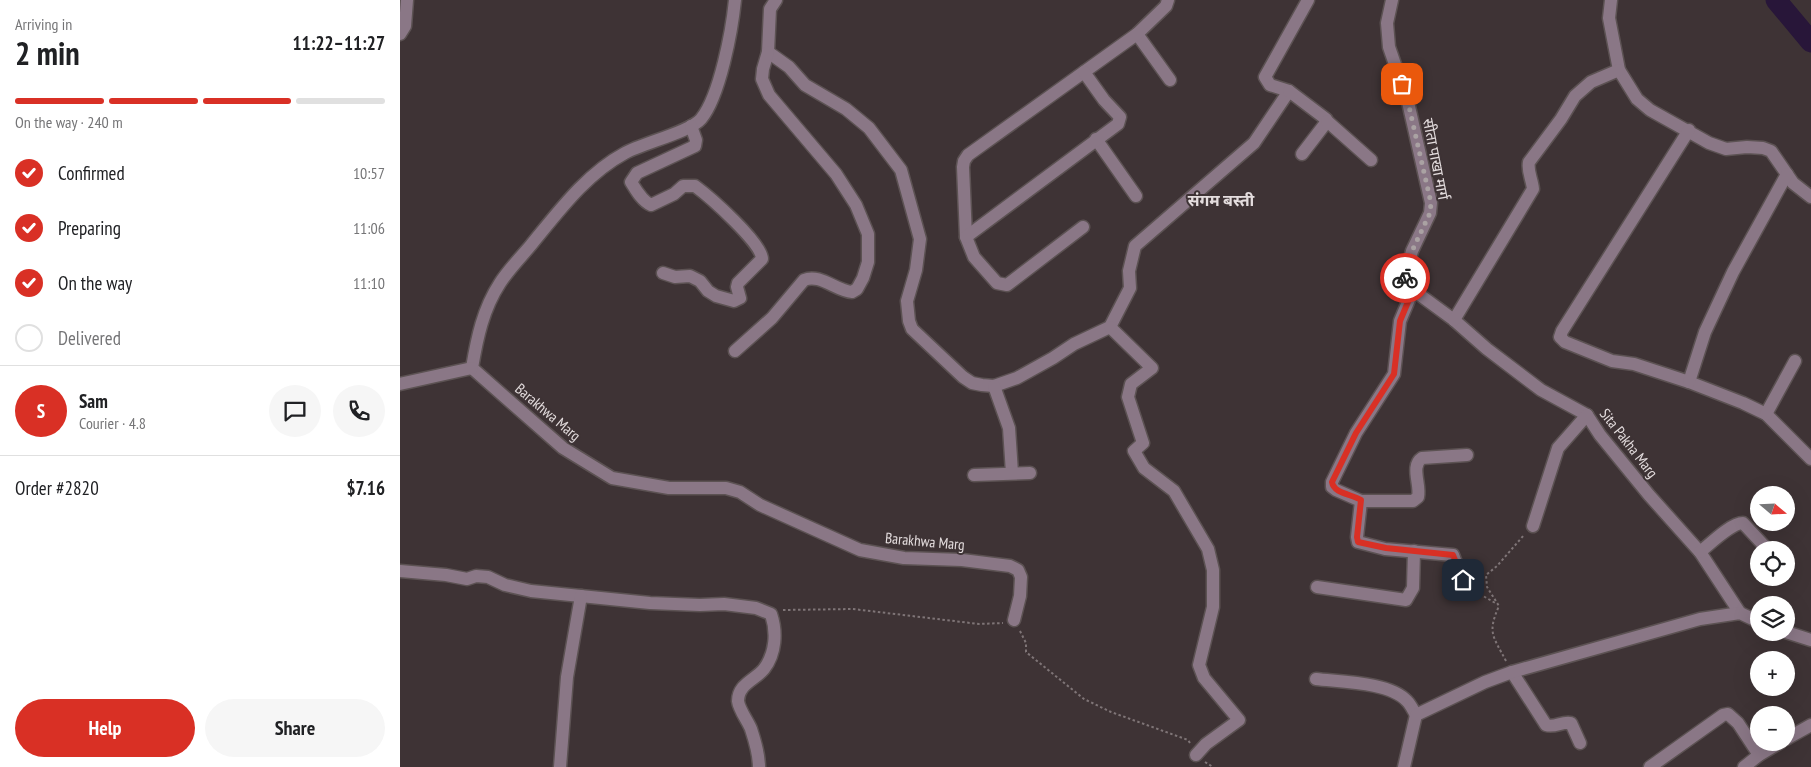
<!DOCTYPE html>
<meta charset="utf-8">
<style>
body{margin:0;font-family:"PT Sans Narrow","Noto Sans Devanagari",sans-serif;background:#f6f6f6;color:#202124;height:100vh;display:flex;flex-direction:column;font-size:19px;white-space:nowrap}
*{box-sizing:border-box;margin:0}
p{font-size:16px;color:#757577}
.icon{flex:none;width:28px;height:28px;fill:none;stroke:currentColor;stroke-width:2;stroke-linecap:round;stroke-linejoin:round}
.map{position:relative;flex:1;overflow:hidden}
.drawer{display:flex;flex-direction:column;background:#fff;width:400px}
.drawer>*{flex:none}
.needle{width:32px;rotate:109deg}
.tools{position:absolute;left:1350px;top:486px;display:grid;gap:10px}
.tools a{display:grid;place-items:center;width:45px;height:45px;border-radius:50%;background:#fff;box-shadow:0 5px 20px #0002;font-size:25px}
.pin{position:absolute;display:grid;place-items:center;width:42px;height:42px;color:#fff;margin:-21px;border-radius:10px;box-shadow:0 2px 8px #0006}
.courier{position:absolute;display:grid;place-items:center;width:50px;height:50px;margin:-25px;border:4px solid #d93025;border-radius:50%;background:#fff;color:#222;box-shadow:0 1px 6px #0007}
.head em{font-style:normal;font-weight:800}
.head div{display:flex;flex-direction:column-reverse}
.head{display:flex;align-items:center;justify-content:space-between;height:85px;padding:0 15px}
h1{font-size:32px;font-weight:800;line-height:38px}
.bar{display:grid;grid-template-columns:repeat(4,1fr);gap:8px 5px;align-content:center;height:60px;padding:0 15px}
.bar i{height:6px;border-radius:4px;background:#e0e0e0}
.bar .current{background:#d93025}
.bar p{grid-column:span 4}
.line{display:flex;align-items:center;gap:12px;padding:0 15px;border-top:1px solid #e0e0e0}
.line div{flex:1}
.round{display:grid;place-items:center;flex:none;width:52px;height:52px;border-radius:26px;background:#f6f6f6}
ol{padding:0 15px;list-style:none}
li{display:flex;align-items:center;gap:15px;height:55px}
li p{margin-inline-start:auto}
li .icon{padding:5px;border-radius:50%;background:#d93025;color:#fff;stroke-width:4}
li:last-child{color:#757577}
li i{width:28px;height:28px;border:2px solid #e0e0e0;border-radius:50%}
.cta{display:flex;gap:10px;margin-top:auto;padding:10px 15px}
.cta a{flex:1;height:58px;border-radius:30px;background:#d93025;color:#fff;font-size:20px;font-weight:800;line-height:58px;text-align:center}
.cta a+a{background:#f6f6f6;color:#202124}
main{display:flex;flex:1;min-height:0}
.map>svg:first-child{display:block}
</style>
<main>
<section class="drawer">
<div class="head"><div><h1>2 min</h1><p>Arriving in</p></div><em>11:22–11:27</em></div>
<div class="bar"><i class="current"></i><i class="current"></i><i class="current"></i><i></i><p>On the way · 240 m</p></div>
<ol>
<li><svg class="icon" aria-label="check" viewBox="0 0 24 24"><path d="M5 12l5 5 9-10"/></svg>Confirmed<p>10:57</p></li>
<li><svg class="icon" aria-label="check" viewBox="0 0 24 24"><path d="M5 12l5 5 9-10"/></svg>Preparing<p>11:06</p></li>
<li><svg class="icon" aria-label="check" viewBox="0 0 24 24"><path d="M5 12l5 5 9-10"/></svg>On the way<p>11:10</p></li>
<li><i></i>Delivered</li>
</ol>
<div class="line" style="height:90px"><b class="round" style="background:#d93025;color:#fff">S</b><div><b>Sam</b><p>Courier · 4.8</p></div><a class="round"><svg class="icon" aria-label="chat" viewBox="0 0 24 24"><path d="M4 5h16v11H9l-5 4z"/></svg></a><a class="round"><svg class="icon" aria-label="phone" viewBox="0 0 24 24"><path d="M5 4h4l2 5-3 2q2 4 5 5l2-3 5 2v4C11 20 4 13 5 4z"/></svg></a></div>
<div class="line" style="height:65px"><div>Order #2820</div><b>$7.16</b></div>
<div class="cta"><a>Help</a><a>Share</a></div>
</section>
<div class="map">
<svg width="1411" height="767" viewBox="0 0 1411 767">
<rect width="100%" height="100%" fill="#3e3335"/>
<g fill="none" stroke-linecap="round" stroke-linejoin="round">
<!-- river -->
<path stroke="#281639" stroke-width="21" d="M 1376,0 L 1411,42"/>
<!-- minor casing -->
<g stroke="#5c5253" stroke-width="15">
<g id="minor">
<path d="M 335,0 C 332,30 320,96 301,119 C 290,132 243,143 225,153 C 186,174 159,211 131,245 C 121,257 109,269 100,283 C 83,309 77,338 72,368 L 163,448 L 212,478 L 269,488 L 326,488 L 340,492 L 360,505 L 460,550 L 504,558 L 562,560 L 610,566 L 618,570 L 621,577 L 620,596 L 614,620"/>
<path d="M 376,0 L 370,9 L 368,52 L 389,67 L 405,85 L 446,109 L 469,128 L 501,170 L 520,239 L 516,270 L 507,301 L 509,321 L 512,329 L 563,377 L 572,383 L 582,385 L 594,386 L 617,378 L 653,358 L 674,344 L 710,327 L 730,288 L 729,271 L 735,246 L 854,143 L 889,91 L 870,85 L 865,77 L 908,0"/>
<path d="M 992,0 L 987,23 L 989,47 L 1008,102 L 1031,203 L 1030,213 L 1012,251 L 1005,277 L 1009,287 L 1054,320 L 1087,349 L 1141,390 L 1187,415 L 1200,435 L 1249,495 L 1300,552 L 1340,613"/>
<path d="M 1211,0 L 1209,18 L 1219,70 L 1237,99 L 1250,110 L 1309,143 L 1326,149 L 1347,147 L 1363,148 L 1371,151 L 1393,183 L 1411,197"/>
<path d="M 0,34 L 5,26 L 7,0"/>
<path d="M 737,34 L 770,80"/>
<path d="M 889,91 L 926,119 L 925,124 L 902,154"/>
<path d="M 927,121 L 971,160"/>
<path d="M 1289,130 L 1162,331 L 1160,337 L 1165,342 L 1212,361 L 1234,364 L 1289,382 L 1343,403 L 1366,414 L 1411,459"/>
<path d="M 696,139 L 736,196"/>
<path d="M 683,227 L 607,285 L 597,283 L 574,257 L 566,237 L 563,167 L 564,161 L 568,155 L 737,34 L 766,6 L 768,0"/>
<path d="M 566,237 L 718,124 L 720,117 L 704,100 L 684,72"/>
<path d="M 263,273 L 275,277 L 290,276 L 300,281 L 308,291 L 316,296 L 334,301 L 340,298 L 337,287 L 338,283 L 362,259 C 362,243 310,197 295,186 L 283,186 L 274,194 L 251,205 C 242,201 236,190 231,182 L 237,173 L 295,146 L 296,140 L 291,126"/>
<path d="M 1013,290 L 1000,321 L 994,374 L 956,433 L 932,482 L 932,487 L 936,490 L 961,501 L 957,537 L 958,542 L 985,549 L 1053,555 L 1063,580"/>
<path d="M 1054,320 L 1133,189 C 1132,179 1127,171 1129,162 L 1161,119 L 1175,96 L 1191,82 L 1219,70"/>
<path d="M 710,327 L 752,368 L 731,384 L 728,397 L 743,443 L 734,451 L 744,468 L 774,491 L 808,549 L 813,570 L 813,607 L 799,665 L 804,678 L 839,720 L 806,744 L 796,755"/>
<path d="M 335,351 L 372,318 L 404,280 C 420,273 436,291 452,292 L 457,289 L 463,278 L 468,262 L 468,234 L 456,205 L 436,174 L 369,95 L 362,79 L 363,69 L 368,52"/>
<path d="M 1289,382 L 1305,332 L 1333,272 L 1387,174"/>
<path d="M 0,384 L 72,368"/>
<path d="M 594,386 L 609,428 L 612,473"/>
<path d="M 1366,414 L 1395,361"/>
<path d="M 574,475 L 630,473"/>
<path d="M 961,501 L 1013,501 L 1018,497 C 1021,485 1010,466 1022,458 L 1067,455"/>
<path d="M 1133,526 L 1158,448 L 1187,415"/>
<path d="M 1300,552 C 1310,544 1331,523 1343,523 L 1368,550"/>
<path d="M 0,571 L 46,575 L 67,579 L 76,576 L 88,577 L 105,585 L 131,591 L 250,603 L 300,605 L 324,604 L 356,608 L 371,614 C 377,632 376,653 364,669 C 355,680 338,684 338,701 C 339,710 348,721 351,729 C 355,741 359,755 359,767"/>
<path d="M 917,587 L 1006,600 L 1013,588 L 1014,551"/>
<path d="M 1386,632 L 1411,640"/>
<path d="M 1112,672 L 1146,725 C 1155,728 1162,721 1171,723 L 1180,743"/>
<path d="M 916,679 C 941,682 990,682 1007,701 C 1011,705 1013,710 1016,715"/>
<path d="M 1386,739 L 1411,725"/>
<path d="M 160,767 L 167,677 L 181,596"/>
<path d="M 1004,767 L 1016,715 L 1085,682 L 1112,672 L 1300,619 L 1340,613 L 1359,622"/>
<path d="M 1250,767 L 1323,715 L 1328,714 L 1338,723 L 1359,755"/>
<path d="M 1344,767 L 1359,755 L 1381,742"/>
</g>
</g>
<!-- path -->
<g stroke="#7f7577" stroke-width="2" stroke-dasharray="2.5 2.5" stroke-linecap="butt">
<path d="M 1071,589 L 1097,604"/>
<path d="M 383,610 L 453,609 L 579,624 L 603,623"/>
<path d="M 620,631 L 626,643 L 626,652 L 684,699 L 711,712 L 788,740 L 790,743"/>
<path d="M 1106,661 C 1093,636 1087,633 1099,606 L 1087,587 L 1086,575 L 1097,566 L 1124,535"/>
<path d="M 805,762 L 813,767"/>
</g>
<!-- minor -->
<use href="#minor" stroke="#8a7786" stroke-width="12"/>
</g>
<g fill="none" stroke-linecap="round" stroke-linejoin="round">
<!-- done -->
<path stroke="#aaa2a3" stroke-width="5" stroke-dasharray="0 9" d="M 1002,84 L 1008,102 L 1031,203 L 1030,213 L 1012,251 L 1005,278"/>
<!-- route -->
<path stroke="#d93025" stroke-width="6" d="M 1005,278 L 1009,287 L 1013,290 L 1000,321 L 994,374 L 956,433 L 932,482 C 934,494 952,494 961,500 L 957,537 L 958,542 L 986,548 L 1053,555 L 1063,580"/>
</g>
<g text-anchor="middle" dominant-baseline="central" stroke-width="4" stroke-linejoin="round" paint-order="stroke">
<!-- street labels -->
<g font-size="15" fill="#e4ddde" stroke="#3e3335">
<text transform="translate(1036 159) rotate(79)">सीता पाखा मार्ग</text>
<text transform="translate(148 412) rotate(40)">Barakhwa Marg</text>
<text transform="translate(1229 443) rotate(52)">Sita Pakha Marg</text>
<text transform="translate(525 541) rotate(5)">Barakhwa Marg</text>
</g>
<!-- neighbourhood labels -->
<g font-size="16" font-weight="bold" fill="#e4ddde" stroke="#3e3335">
<text x="821" y="200">संगम बस्ती</text>
</g>
</g>
</svg>
<div class="tools">
<a><svg class="needle" viewBox="-14 -14 28 28"><path d="M0-13l5 13h-10z" fill="#e53935"/><path d="M0 13l5-13h-10z" fill="#757577"/></svg></a>
<a><svg class="icon" aria-label="locate" viewBox="0 0 24 24"><circle cx="12" cy="12" r="6"/><path d="M12 2v4M12 18v4M2 12h4M18 12h4"/></svg></a>
<a><svg class="icon" aria-label="layers" viewBox="0 0 24 24"><path d="M12 4l9 5-9 5-9-5zM3 14l9 5 9-5"/></svg></a>
<a>+</a>
<a>−</a>
</div>
<div class="pin" style="left:1002px;top:84px;background:#ea580c"><svg class="icon" aria-label="bag" viewBox="0 0 24 24"><path d="M5 8h14l-1 12H6zM9 8a3 3 0 0 1 6 0"/></svg></div>
<div class="pin" style="left:1063px;top:580px;background:#1f2937"><svg class="icon" aria-label="home" viewBox="0 0 24 24"><path d="M3 11l9-7 9 7M6 9v11h12V9"/></svg></div>
<div class="courier" style="left:1005px;top:278px"><svg class="icon" aria-label="bike" viewBox="0 0 24 24"><circle cx="6" cy="16" r="4"/><circle cx="18" cy="16" r="4"/><path d="M6 16l4-8h5l3 8M10 8l3 8H6M13 5h3"/></svg></div>
</div>
</main>
